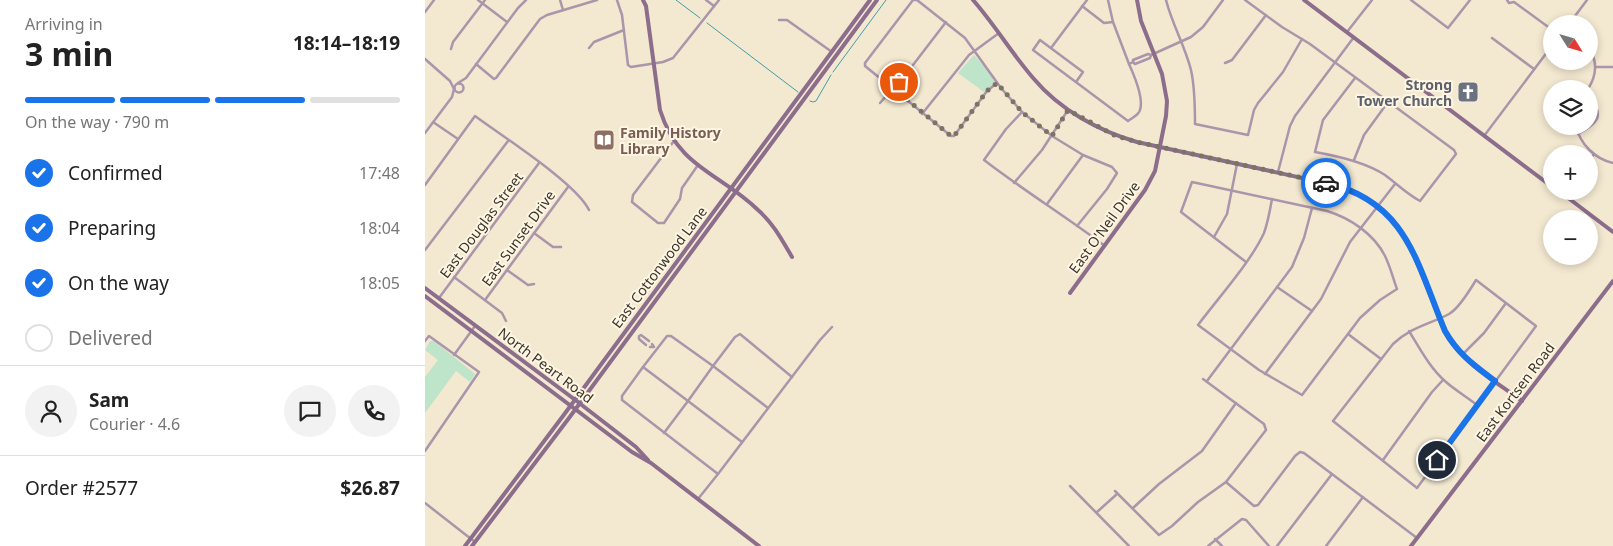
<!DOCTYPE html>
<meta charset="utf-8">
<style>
body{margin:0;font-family:"Noto Sans",sans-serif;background:#f2f2f2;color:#222;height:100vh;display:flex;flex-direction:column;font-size:19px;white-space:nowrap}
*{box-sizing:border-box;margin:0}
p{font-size:16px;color:#767676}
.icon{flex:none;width:28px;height:28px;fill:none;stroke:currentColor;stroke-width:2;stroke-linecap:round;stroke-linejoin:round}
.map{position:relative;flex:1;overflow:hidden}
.drawer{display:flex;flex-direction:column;background:#fff;width:425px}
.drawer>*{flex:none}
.needle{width:32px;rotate:127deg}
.buttons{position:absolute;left:1118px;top:15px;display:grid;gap:10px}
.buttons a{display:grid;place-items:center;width:55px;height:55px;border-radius:50%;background:#fff;box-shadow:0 2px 8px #0003;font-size:25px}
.pin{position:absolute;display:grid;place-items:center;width:42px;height:42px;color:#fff;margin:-21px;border:2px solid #fff;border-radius:50%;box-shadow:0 1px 5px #0007}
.courier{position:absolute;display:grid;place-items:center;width:50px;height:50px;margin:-25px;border:4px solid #1a73e8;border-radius:50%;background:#fff;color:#222;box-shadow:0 1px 6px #0007}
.overview em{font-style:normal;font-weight:700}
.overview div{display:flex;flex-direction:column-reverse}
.overview{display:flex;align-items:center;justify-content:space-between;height:85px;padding:0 25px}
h1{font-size:32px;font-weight:700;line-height:38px}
.bar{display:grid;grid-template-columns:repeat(4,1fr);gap:8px 5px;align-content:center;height:60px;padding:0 25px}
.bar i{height:6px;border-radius:4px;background:#e0e0e0}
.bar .on{background:#1a73e8}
.bar p{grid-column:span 4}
.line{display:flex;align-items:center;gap:12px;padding:0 25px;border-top:1px solid #e0e0e0}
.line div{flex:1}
.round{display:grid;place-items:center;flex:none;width:52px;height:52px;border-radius:26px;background:#f2f2f2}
ol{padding:0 25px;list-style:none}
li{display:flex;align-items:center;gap:15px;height:55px}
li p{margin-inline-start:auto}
li .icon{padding:5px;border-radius:50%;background:#1a73e8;color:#fff;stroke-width:4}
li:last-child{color:#767676}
li i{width:28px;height:28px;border:2px solid #e0e0e0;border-radius:50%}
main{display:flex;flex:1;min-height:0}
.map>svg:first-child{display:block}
</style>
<main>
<section class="drawer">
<div class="overview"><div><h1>3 min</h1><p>Arriving in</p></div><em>18:14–18:19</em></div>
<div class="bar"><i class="on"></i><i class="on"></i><i class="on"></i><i></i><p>On the way · 790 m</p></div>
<ol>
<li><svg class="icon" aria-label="check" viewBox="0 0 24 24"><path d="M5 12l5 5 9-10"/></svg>Confirmed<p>17:48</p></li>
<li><svg class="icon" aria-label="check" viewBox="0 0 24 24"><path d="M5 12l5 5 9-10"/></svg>Preparing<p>18:04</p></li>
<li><svg class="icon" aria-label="check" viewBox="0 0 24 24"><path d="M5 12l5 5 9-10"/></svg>On the way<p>18:05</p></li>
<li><i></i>Delivered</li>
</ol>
<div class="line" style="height:90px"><a class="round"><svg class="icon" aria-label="person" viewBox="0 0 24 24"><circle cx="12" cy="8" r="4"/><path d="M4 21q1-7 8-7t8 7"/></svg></a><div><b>Sam</b><p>Courier · 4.6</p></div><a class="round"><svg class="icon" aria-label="chat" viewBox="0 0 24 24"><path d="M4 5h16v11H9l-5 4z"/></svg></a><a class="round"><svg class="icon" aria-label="phone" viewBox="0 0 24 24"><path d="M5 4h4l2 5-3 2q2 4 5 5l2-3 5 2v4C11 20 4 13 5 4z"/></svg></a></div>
<div class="line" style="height:65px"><div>Order #2577</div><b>$26.87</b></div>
</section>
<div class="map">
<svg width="1188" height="546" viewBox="0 0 1188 546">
<rect width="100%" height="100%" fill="#f3e8d0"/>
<!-- park -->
<g fill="#bee4c9">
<path d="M 549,55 L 566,74 L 570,82 L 559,92 L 533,73 Z"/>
<path d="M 5,341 L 9,341 L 50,374 L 45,382 L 31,371 L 0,413 L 0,377 L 13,360 L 0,350 Z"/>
</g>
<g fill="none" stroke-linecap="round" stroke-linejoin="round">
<!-- stream -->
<g stroke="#419dac" stroke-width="1">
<path d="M 251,0 L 275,18"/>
<path d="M 282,23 L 373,92"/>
<path d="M 408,72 L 461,0"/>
<path d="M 385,101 L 388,102 L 391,101 L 406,75"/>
</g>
<!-- street -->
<g stroke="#ab95ab" stroke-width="2.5">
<path d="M 53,0 L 82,22"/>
<path d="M 135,0 L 138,10"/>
<path d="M 192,0 L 197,15 L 203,65 L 206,67 L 238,62 L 248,58 L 294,0"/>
<path d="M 281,0 L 289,6"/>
<path d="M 683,0 L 688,22 L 704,64"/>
<path d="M 741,0 C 747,24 760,46 766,70 C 770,88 770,106 770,124 L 823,135 L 829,110 L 833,103 L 858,72 L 877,39"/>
<path d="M 820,0 L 857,27 L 885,44 L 1029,150 L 1031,154 L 995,201 C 982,194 972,184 960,175 C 940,162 913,156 890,152 L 898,120 L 930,78"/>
<path d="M 986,0 L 1023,28 L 1045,0"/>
<path d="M 1082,0 L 1084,3 L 1089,2 L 1126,29"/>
<path d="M 657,6 L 679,23 L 688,22"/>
<path d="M 0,12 L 9,0"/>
<path d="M 354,20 L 362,20 L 407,52"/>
<path d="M 1144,24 L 1162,0"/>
<path d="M 922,32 L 947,0"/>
<path d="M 1067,38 L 1109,69"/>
<path d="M 164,48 L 169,42 L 199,30"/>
<path d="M 626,48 L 662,0"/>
<path d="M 26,49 L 28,42 L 60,0"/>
<path d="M 726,55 L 723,54 L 708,60 L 708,62 L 710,64 L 725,58 L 726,55 L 766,37 L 778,27 L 798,0"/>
<path d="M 0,59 L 25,81 L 29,89"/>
<path d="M 800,63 L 807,60 L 841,15"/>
<path d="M 51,64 L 69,79 L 71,78 L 115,19 L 122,15 L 172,0"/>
<path d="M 1171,67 L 1188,67"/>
<path d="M 651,82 L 658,72 L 615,40 L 608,50 L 703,121 C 707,118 714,115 715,110 C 719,98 709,75 704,64 L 708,62"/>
<path d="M 33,83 L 41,78 L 93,8 L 101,0"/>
<path d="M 572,83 L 562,91 L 529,136 L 526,136 L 440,66 L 440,63 L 488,0 L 492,0 L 540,38 L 576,88 L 597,112 L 627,136 L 658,155 L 687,167 L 692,173 L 682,189 L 652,226"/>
<circle cx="34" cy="88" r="4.5"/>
<path d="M 1163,89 C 1172,75 1173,62 1164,48"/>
<path d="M 455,103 L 488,65 L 521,22"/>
<path d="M 597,112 L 581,129 L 559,160 C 598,190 640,216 680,246"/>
<path d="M 497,114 L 544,55 L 574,33"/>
<path d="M 8,122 L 33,139"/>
<path d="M 1151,126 C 1155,144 1170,159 1188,163"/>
<path d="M 0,133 L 27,97 L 29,89"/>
<path d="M 1153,134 C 1170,125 1182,116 1164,99"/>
<path d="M 1059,136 L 1126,47"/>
<path d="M 249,141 L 208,195 L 207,202 L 233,223 L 239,223 L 255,199 L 257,188 L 273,165"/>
<path d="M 929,160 L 939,135 L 963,102"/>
<path d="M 1164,161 L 1169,154"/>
<path d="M 853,172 L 865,126 L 870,116 L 929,37"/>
<path d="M 589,183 L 617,150 L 643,110"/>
<path d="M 0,185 L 50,116 C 77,136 151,183 164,210"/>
<path d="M 622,204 L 658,155"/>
<path d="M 109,233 L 128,247 L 136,247"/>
<path d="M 789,237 L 802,214 L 812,164"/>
<path d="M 0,250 L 83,141"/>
<path d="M 821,262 L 756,212 L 767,182 L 902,211 C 925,218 949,234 960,256 C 965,266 968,278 972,289 L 955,300 L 935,318 L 877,395 L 834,370 L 773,325 C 794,297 825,263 839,233 C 843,222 845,210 847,199"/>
<path d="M 82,270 L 103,285 L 109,284"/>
<path d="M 29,277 L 77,313 L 81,321"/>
<path d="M 1051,280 L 1111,326 L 992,488 L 908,421 L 968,344 C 986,327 1003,325 1024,314 C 1033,309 1045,290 1051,280 Z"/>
<path d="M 852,287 L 887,311"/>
<path d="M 14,298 L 114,163"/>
<path d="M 60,300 L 143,187"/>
<path d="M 984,331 C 995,349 1005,368 1021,382 C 1030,390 1042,397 1052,405"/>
<path d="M 923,334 L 956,359"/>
<path d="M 242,336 L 246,336 L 288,366 L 263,401 L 218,367 Z"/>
<path d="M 0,341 L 4,336 L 54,372 L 0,451"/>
<path d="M 221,345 L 214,339 L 214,336 L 216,335 L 224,341"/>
<path d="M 225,347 L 229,347 L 227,344"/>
<path d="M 29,355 L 50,326"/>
<path d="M 1037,355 L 1059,333 L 1081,303"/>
<path d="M 218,367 L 197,396 L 197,400 L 293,474 L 395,340 L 407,327"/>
<path d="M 840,374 L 896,299 L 925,242 L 970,184"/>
<path d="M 782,381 L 867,267 L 879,238 L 887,208"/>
<path d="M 343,408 L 288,366 L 310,337 L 315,334 L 367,377"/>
<path d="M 239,433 L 263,401 L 317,442"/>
<path d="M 958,460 L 1007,392 L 1018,380"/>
<path d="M 801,482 L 829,506 L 833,505 L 870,456 L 875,452 L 879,453 L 992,538"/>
<path d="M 645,486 L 704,546"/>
<path d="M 690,491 L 734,535 L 747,526 L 773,502 L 801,482 L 841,430 L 839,424 L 778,379"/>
<path d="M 273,499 L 293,474"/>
<path d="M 0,503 L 50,542"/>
<path d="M 708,508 L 734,484 L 777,451 L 811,403"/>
<path d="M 672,512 L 692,494"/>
<path d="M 790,539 L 797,546"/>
<path d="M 783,546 L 817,519 L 821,520 L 844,546"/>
<path d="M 852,546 L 907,474"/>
<path d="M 901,546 L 938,497"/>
</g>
<!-- secondary -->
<g stroke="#8c6d8c" stroke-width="4">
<path d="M 218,0 L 221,6 L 235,110 C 253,168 295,173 333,210 C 348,223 357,240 367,257"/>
<path d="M 548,0 C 570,25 587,54 609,79 C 635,110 674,131 712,142 L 914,186 C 976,208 985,246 1008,302 C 1013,315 1017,328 1025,340 C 1042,366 1073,383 1097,401"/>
<path d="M 879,0 L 1126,186"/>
<path d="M 1134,191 L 1188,232"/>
<path d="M 0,288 L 149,399 L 211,447 L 223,460"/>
<path d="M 645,293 L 720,190 L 730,171 L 741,116 L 742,101 L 737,74 L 716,21 L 712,0"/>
<path d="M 0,296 L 207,452 L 226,463 L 334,546"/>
<path d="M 40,546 L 138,416 L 445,0"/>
<path d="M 47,546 L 144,418 L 452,0"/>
<path d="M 986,546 L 1188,281"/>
</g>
</g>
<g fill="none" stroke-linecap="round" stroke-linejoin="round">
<!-- done -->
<path stroke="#7a7465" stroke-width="5" stroke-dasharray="0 9" d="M 474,82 L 468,88 L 526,136 L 529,136 L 562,91 L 572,83 L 597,112 L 627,136 L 643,110 L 691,136 L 712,142 L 901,183"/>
<!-- route -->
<path stroke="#1a73e8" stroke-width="6" d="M 901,183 C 982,201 992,264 1020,331 C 1033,354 1049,365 1070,381 L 1012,460"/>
</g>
<!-- icons -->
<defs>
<g id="church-square" transform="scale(1.125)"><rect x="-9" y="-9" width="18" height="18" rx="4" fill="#6b7280" stroke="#fef5e2"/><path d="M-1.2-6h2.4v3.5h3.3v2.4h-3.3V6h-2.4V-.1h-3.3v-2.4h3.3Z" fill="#fff"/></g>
<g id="library-square" transform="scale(1.125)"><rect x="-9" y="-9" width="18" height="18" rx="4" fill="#8d6e63" stroke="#fef5e2"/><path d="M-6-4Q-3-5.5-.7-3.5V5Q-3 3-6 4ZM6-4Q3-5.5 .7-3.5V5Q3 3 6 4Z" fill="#fff"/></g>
</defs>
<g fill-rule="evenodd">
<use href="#church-square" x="1043" y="92"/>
<use href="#library-square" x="179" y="140"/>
</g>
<g text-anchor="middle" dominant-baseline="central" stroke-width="4" stroke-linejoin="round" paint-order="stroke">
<!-- worship labels -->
<g font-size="14" font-weight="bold" fill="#5b616d" stroke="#fef5e2" text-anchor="end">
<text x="1027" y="84">Strong<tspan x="1027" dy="16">Tower Church</tspan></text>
</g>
<!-- education labels -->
<g font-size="14" font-weight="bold" fill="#785e54" stroke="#fef5e2" text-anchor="start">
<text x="195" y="132">Family History<tspan x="195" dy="16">Library</tspan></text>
</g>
<!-- street labels -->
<g font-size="14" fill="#39352c" stroke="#fef5e2">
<text transform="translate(56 225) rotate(-53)">East Douglas Street</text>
<text transform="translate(679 227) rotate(-54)">East O'Neil Drive</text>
<text transform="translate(93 238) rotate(-54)">East Sunset Drive</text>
<text transform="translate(234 267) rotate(-53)">East Cottonwood Lane</text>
<text transform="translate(121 365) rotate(37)">North Peart Road</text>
<text transform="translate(1090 392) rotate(-53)">East Kortsen Road</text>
</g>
</g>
</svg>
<div class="buttons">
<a><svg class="needle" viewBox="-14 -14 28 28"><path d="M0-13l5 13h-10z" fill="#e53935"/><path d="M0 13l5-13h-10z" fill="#767676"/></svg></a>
<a><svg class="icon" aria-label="layers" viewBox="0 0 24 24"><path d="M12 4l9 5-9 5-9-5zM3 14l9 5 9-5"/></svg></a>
<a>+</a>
<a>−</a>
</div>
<div class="pin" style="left:474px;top:82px;background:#ea580c"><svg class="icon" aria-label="bag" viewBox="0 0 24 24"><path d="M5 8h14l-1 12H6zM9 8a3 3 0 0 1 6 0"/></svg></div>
<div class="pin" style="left:1012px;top:460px;background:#1f2937"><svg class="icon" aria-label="home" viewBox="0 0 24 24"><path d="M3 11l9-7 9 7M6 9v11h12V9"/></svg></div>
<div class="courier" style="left:901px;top:183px"><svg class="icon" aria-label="car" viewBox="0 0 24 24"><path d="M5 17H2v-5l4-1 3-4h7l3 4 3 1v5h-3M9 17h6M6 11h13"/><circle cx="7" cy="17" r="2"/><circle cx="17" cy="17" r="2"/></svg></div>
</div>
</main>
